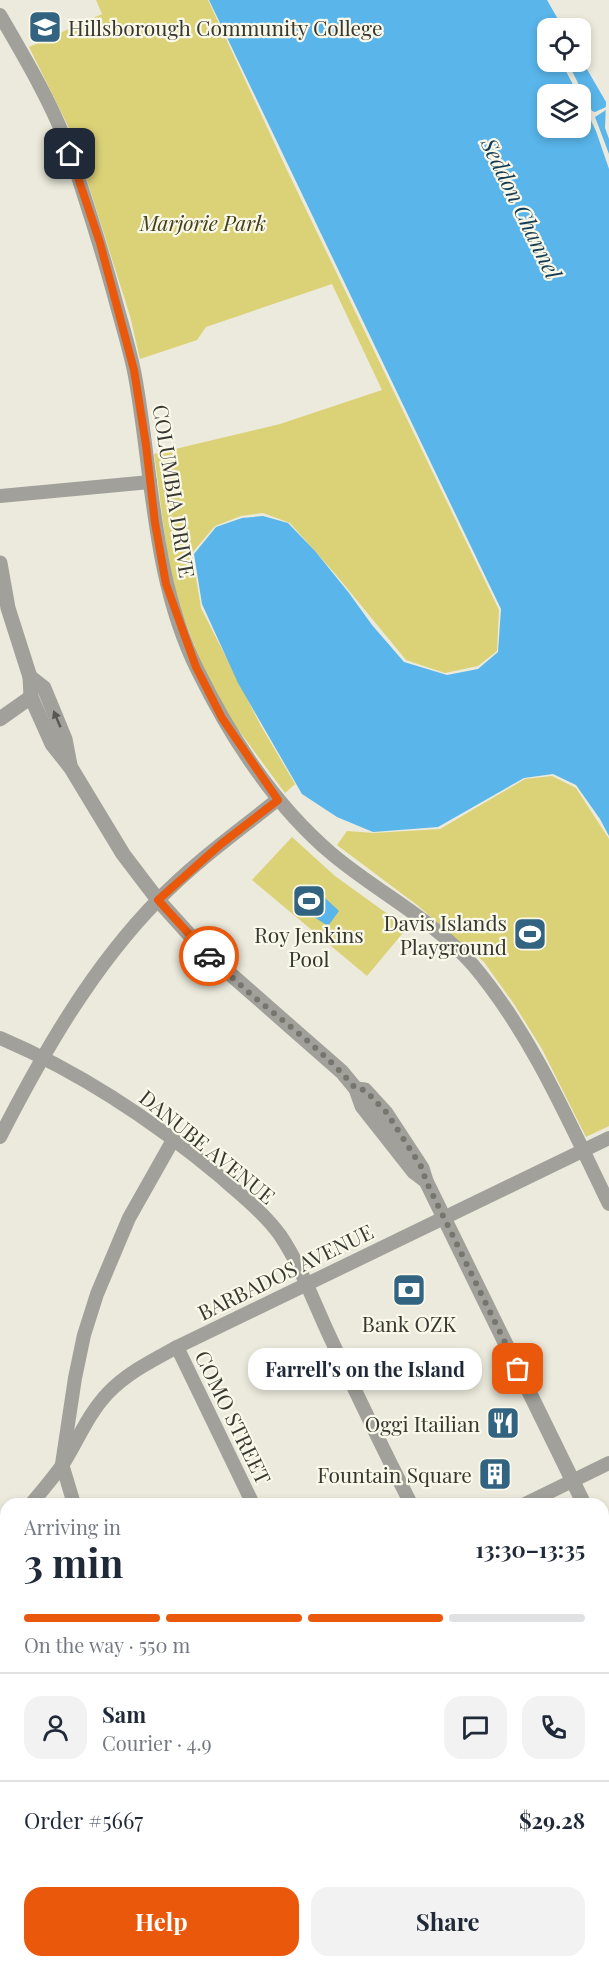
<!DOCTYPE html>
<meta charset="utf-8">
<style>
body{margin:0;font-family:"Playfair Display",serif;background:#f2f2f3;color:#1f2937;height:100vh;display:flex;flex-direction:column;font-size:22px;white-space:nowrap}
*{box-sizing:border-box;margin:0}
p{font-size:20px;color:#747a83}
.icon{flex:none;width:33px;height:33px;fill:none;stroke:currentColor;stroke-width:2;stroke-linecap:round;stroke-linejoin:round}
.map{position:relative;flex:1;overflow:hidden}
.drawer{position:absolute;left:0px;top:1498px;width:609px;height:470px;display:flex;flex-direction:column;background:#fff;border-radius:18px 18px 0 0;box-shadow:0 3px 9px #0003}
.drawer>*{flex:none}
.fabs{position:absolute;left:537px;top:18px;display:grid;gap:12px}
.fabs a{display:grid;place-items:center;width:54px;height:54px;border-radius:12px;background:#fff;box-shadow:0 3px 9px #0003;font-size:30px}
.pin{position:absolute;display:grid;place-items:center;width:51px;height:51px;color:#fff;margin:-26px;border-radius:12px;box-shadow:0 3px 9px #0006}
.courier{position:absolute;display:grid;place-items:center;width:60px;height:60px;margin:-30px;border:4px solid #ea580c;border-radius:50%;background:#fff;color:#222;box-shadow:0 2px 8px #0007}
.bubble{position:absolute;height:42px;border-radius:18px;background:#fff;box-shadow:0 3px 9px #0003;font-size:20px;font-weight:700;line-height:42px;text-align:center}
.overview em{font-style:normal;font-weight:700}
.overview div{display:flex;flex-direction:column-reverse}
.overview{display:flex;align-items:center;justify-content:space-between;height:102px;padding:0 24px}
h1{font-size:39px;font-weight:700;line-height:45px}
.bar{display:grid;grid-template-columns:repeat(4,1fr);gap:9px 6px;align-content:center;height:72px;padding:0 24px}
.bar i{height:8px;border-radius:4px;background:#e0e1e3}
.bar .current{background:#ea580c}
.bar p{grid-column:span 4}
.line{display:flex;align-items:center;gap:15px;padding:0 24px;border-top:2px solid #e0e1e3}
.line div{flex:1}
.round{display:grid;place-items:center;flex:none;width:63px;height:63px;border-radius:18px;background:#f2f2f3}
.primary-button{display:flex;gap:12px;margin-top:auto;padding:12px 24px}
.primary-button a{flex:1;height:69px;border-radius:18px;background:#ea580c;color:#fff;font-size:24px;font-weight:700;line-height:69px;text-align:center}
.primary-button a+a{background:#f2f2f3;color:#1f2937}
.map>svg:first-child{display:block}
</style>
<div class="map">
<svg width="609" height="1967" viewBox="0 0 609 1967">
<rect width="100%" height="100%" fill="#ebeadc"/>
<!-- green -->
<g fill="#dbd277">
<path d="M 96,0 L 208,0 L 286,168 L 499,610 L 497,651 L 478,666 L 445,673 L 406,660 L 337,576 L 290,523 L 263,513 L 241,516 L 215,526 L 192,553 L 201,608 L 261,726 L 295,784 L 285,793 L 228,716 L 202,666 L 171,583 L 154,454 L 280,424 L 382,390 L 332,284 L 206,327 L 197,340 L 140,359 L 130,316 L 73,136 L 29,47 L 102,14 Z"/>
<path d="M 552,776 L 576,788 L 609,839 L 609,1126 L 586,1137 L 542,1049 L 514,1004 L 484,962 L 417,905 L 337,845 L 347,831 L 373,833 L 440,829 L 525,779 Z"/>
<path d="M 292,837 L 335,876 L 407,928 L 367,976 L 252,880 Z"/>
</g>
<!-- water -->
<g fill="#59b5ea" fill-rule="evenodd">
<path d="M 209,0 L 547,0 L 563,28 L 548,28 L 548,62 L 580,62 L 581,59 L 606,102 L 605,128 L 609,139 L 609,836 L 600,819 L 576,785 L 553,774 L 524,778 L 438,827 L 373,832 L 337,817 L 302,794 L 238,683 L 202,604 L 194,554 L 216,527 L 242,518 L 263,516 L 288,523 L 315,551 L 349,593 L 372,625 L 404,662 L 447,675 L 478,669 L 498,652 L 501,609 ZM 548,94 L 580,94 L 580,128 L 548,128 Z"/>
<path d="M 310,884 L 339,911 L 328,926 L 294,904 Z"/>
</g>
<!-- pier -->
<path fill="#ebeadc" d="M 582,61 L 583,63 L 572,71 L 592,111 L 595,112 L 606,107 L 606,110 L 595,117 L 609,154 L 609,169 L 596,131 L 581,100 L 580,94 L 578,94 L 561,62 L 567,62 L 572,67 Z"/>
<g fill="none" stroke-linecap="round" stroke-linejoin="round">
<!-- minor -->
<g stroke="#a1a09a" stroke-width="14">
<path d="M 0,15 C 23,55 47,95 64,137 C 71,152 75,168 80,183 C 92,220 104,258 114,295 C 121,322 130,349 135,376 C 153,475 152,579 198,671 C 231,738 274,805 332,854 C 377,892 434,920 473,965 C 532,1035 569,1122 609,1204"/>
<path d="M 0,496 L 150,482"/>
<path d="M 0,1038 C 80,1072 155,1122 222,1178 C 242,1196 264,1213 280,1235 C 301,1266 314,1303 330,1337 C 356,1393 383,1449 411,1504"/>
<path d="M 0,1137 C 43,1053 92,967 159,899 C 195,862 237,832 277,800"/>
<path d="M 177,1347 L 253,1504"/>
<path d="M 31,1504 C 42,1491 53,1478 63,1464 C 78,1440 88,1414 108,1393 C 127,1373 153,1360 177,1347 L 609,1138"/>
<path d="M 74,1504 L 62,1464 L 75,1378 L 84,1335 L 97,1294 L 129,1218 L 173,1140"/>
<path d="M 525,1504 L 609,1463"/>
<path d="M 0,1544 L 6,1537"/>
<path d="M 0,1753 L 6,1750"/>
<path d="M 603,1792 L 609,1789"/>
<path d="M 603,1906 L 609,1923"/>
<path d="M 0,1930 L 6,1929"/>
<path d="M 347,1962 L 353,1967"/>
</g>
<!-- tertiary -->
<g stroke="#a1a09a" stroke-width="15">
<path d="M 0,563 L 8,608 L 30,677 L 31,697 L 52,744 L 71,768 L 123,854 L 158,900 L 204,951 L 342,1072 L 356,1089 L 362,1106 L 414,1172 L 426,1181"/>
<path d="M 30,677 L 44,688 L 65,739 L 70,765"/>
<path d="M 0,719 L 31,697"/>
<path d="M 356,1089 L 365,1090 L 386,1113 L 422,1168 L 426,1181 L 584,1504"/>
<path d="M 603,1543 L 609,1556"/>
</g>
</g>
<!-- one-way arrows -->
<defs><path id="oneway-solid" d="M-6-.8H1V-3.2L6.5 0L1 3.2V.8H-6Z" transform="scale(1.5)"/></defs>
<use fill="#585751" href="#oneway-solid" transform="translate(57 719) rotate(-113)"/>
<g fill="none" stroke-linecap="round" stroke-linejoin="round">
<!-- done -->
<path stroke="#77766e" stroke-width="6" stroke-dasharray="0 10.8" d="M 209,956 C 223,969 238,983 253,996 C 289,1026 326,1053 356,1089 L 365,1090 L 387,1113 L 422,1168 L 426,1181 L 518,1369"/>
<!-- route -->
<path stroke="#ea580c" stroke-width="8" d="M 70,154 L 100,243 L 134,370 L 146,445 L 155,523 L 166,584 L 196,667 L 222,718 L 278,800 L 221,844 L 158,900 L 209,956"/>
</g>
<!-- icons -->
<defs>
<g id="university-square" transform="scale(1.725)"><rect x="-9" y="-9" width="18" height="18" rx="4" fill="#326481" stroke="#f9f8e9"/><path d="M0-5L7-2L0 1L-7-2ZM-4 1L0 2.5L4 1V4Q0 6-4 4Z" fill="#fff"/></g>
<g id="stadium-square" transform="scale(1.725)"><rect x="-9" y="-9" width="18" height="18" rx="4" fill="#326481" stroke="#f9f8e9"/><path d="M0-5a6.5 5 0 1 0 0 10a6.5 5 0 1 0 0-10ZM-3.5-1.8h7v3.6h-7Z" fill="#fff"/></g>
<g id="bank-square" transform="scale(1.725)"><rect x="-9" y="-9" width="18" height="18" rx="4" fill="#326481" stroke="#f9f8e9"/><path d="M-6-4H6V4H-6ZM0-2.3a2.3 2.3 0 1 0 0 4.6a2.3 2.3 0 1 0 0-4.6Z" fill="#fff"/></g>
<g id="restaurant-square" transform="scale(1.725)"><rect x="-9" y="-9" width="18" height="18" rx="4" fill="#326481" stroke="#f9f8e9"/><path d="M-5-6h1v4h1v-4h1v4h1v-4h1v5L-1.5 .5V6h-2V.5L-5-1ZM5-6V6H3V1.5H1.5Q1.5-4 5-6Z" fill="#fff"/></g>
<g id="building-square" transform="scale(1.725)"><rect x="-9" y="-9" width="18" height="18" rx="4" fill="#326481" stroke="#f9f8e9"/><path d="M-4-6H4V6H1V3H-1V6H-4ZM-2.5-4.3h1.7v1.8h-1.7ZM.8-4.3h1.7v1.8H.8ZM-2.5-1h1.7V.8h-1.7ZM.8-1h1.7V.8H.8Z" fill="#fff"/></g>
</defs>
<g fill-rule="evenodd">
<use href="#university-square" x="45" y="27"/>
<use href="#stadium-square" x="309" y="901"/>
<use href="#stadium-square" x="530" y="934"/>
<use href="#bank-square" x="409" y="1290"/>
<use href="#restaurant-square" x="503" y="1423"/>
<use href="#building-square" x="495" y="1474"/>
</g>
<g text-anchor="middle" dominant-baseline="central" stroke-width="4.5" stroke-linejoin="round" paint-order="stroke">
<!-- poi labels -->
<g font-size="21" fill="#383832" stroke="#f9f8e9" text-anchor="end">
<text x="68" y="27" text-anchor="start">Hillsborough Community College</text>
<text x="507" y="922">Davis Islands<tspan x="507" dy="24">Playground</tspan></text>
<text x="309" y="934" text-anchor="middle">Roy Jenkins<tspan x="309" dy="24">Pool</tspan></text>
<text x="409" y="1323" text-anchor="middle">Bank OZK</text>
<text x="480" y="1423">Oggi Itailian</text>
<text x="472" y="1474">Fountain Square</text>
</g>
<!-- park labels -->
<g font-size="21" font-style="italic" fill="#444018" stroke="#f9f8e9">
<text x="203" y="222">Marjorie Park</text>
</g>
<!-- street labels -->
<g font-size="21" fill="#383832" stroke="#f9f8e9">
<text transform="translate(175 491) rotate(81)">COLUMBIA DRIVE</text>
<text transform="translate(208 1146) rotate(39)">DANUBE AVENUE</text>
<text transform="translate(285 1271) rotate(-26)">BARBADOS AVENUE</text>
<text transform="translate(234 1417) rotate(64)">COMO STREET</text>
</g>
<!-- water labels -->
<g font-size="22" font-style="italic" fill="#153c53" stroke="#f9f8e9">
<text transform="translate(522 208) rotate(64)">Seddon Channel</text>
</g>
</g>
</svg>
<div class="fabs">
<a><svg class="icon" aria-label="locate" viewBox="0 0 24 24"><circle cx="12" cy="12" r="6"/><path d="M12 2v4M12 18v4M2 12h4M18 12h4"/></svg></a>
<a><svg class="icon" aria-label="layers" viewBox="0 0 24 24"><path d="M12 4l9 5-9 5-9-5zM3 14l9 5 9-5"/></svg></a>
</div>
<div class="pin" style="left:518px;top:1369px;background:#ea580c"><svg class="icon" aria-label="bag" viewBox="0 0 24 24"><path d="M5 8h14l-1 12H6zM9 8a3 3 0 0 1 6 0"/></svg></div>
<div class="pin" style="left:70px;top:154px;background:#1f2937"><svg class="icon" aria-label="home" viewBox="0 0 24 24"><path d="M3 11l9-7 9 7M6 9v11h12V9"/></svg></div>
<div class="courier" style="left:209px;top:956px"><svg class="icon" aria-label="car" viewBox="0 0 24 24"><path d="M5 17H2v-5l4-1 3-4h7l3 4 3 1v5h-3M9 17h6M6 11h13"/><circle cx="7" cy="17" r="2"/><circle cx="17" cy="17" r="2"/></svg></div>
<div class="bubble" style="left:248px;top:1348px;width:234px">Farrell's on the Island</div>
<section class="drawer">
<div class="overview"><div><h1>3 min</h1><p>Arriving in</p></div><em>13:30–13:35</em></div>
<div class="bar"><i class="current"></i><i class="current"></i><i class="current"></i><i></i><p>On the way · 550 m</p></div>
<div class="line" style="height:108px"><a class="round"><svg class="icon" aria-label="person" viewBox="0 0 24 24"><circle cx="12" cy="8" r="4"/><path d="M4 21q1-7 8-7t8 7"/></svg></a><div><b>Sam</b><p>Courier · 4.9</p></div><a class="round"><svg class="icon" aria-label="chat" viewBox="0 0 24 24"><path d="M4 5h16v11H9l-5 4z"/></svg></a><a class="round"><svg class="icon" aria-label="phone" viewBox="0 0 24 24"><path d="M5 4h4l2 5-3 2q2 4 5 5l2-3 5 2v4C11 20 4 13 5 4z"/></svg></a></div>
<div class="line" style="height:78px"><div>Order #5667</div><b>$29.28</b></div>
<div class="primary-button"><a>Help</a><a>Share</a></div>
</section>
</div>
